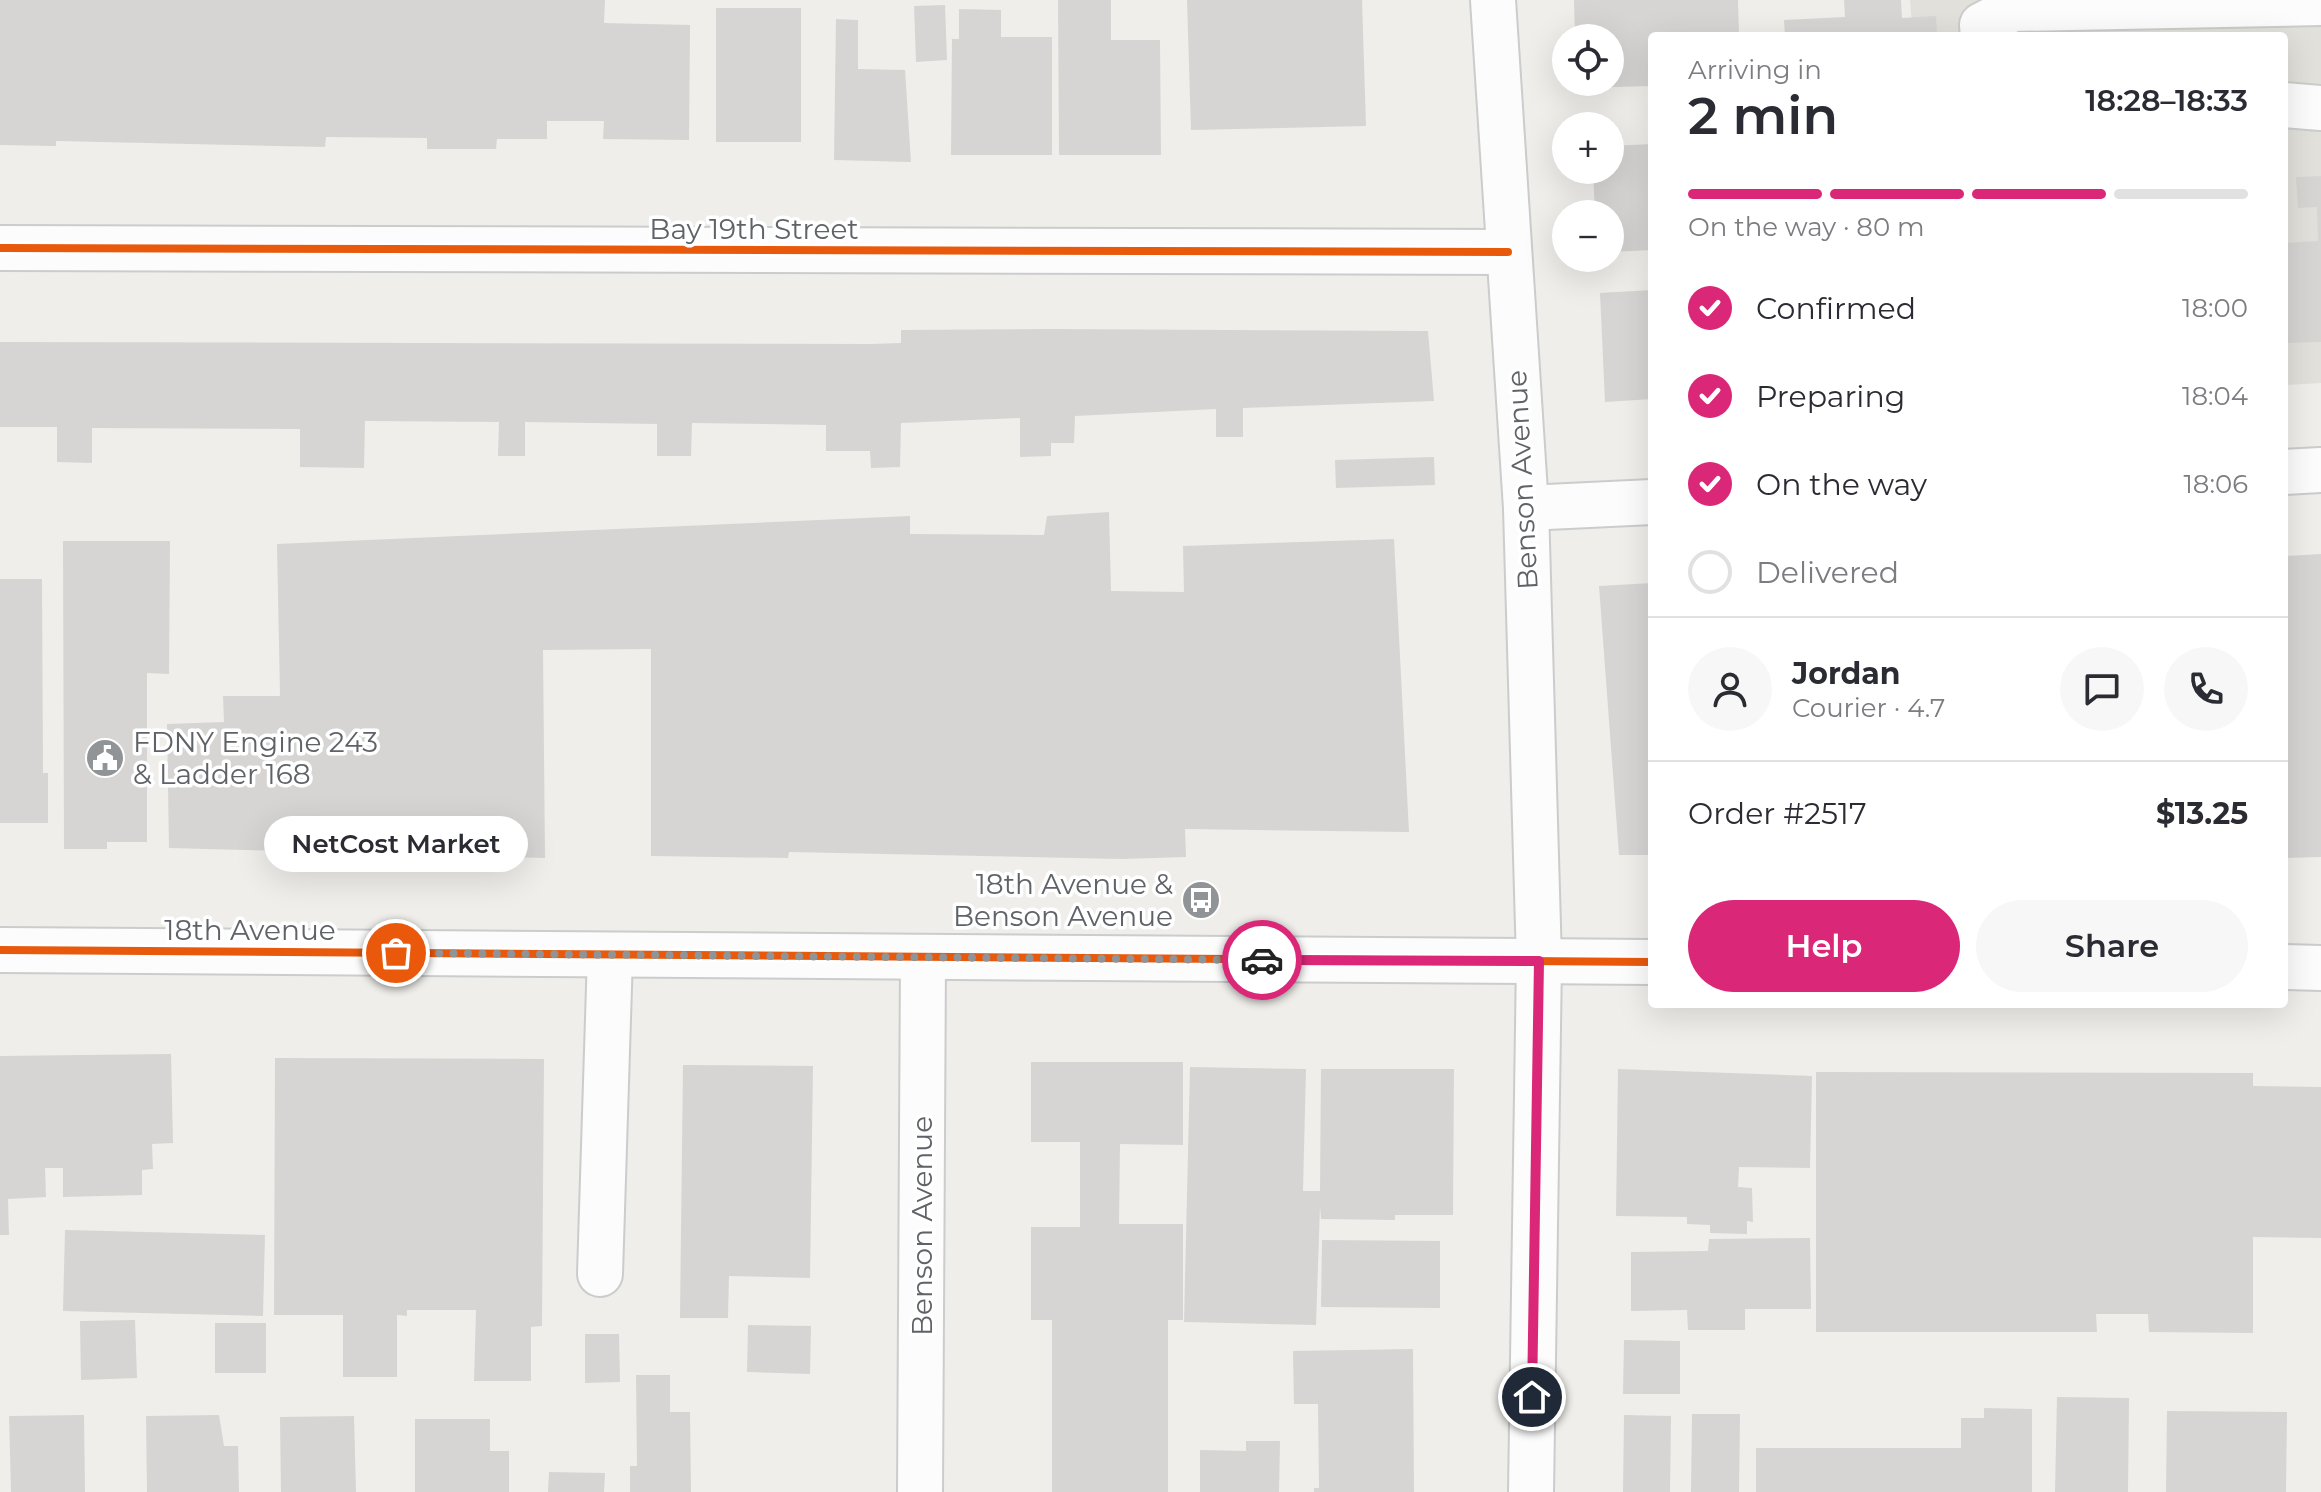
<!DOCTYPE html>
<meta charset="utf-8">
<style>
body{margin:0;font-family:Montserrat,sans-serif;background:#f7f7f7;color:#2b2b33;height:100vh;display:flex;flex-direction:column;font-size:30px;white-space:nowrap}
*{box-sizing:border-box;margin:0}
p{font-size:26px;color:#7c7c81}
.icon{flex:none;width:44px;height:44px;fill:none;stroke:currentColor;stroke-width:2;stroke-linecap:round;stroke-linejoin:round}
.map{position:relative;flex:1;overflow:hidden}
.side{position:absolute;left:1648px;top:32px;width:640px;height:976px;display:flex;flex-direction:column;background:#fff;border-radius:8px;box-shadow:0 8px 32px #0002}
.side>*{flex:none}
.tools{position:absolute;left:1552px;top:24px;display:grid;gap:16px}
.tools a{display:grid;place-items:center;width:72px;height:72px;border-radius:50%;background:#fff;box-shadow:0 8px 32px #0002;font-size:40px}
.pin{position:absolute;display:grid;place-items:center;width:68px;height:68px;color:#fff;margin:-34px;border:4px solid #fff;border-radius:50%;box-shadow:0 2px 8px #0007}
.courier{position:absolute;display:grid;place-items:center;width:80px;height:80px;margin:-40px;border:6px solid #db2777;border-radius:50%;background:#fff;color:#222;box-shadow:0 2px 10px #0007}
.bubble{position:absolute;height:56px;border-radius:28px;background:#fff;box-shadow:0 8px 32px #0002;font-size:26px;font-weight:600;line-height:56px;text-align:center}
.summary em{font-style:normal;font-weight:600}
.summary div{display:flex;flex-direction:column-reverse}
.summary{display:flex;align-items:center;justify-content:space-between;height:136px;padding:0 40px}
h1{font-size:52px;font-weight:600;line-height:60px}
.bar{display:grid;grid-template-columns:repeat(4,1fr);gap:12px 8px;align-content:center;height:96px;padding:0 40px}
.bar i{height:10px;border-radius:6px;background:#e1e1e2}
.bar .selected{background:#db2777}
.bar p{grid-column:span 4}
.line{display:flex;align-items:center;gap:20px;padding:0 40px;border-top:2px solid #e1e1e2}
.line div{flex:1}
.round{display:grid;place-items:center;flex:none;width:84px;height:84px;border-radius:42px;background:#f7f7f7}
ol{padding:0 40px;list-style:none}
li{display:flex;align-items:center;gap:24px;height:88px}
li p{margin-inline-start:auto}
li .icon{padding:8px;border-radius:50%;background:#db2777;color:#fff;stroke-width:4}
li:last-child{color:#7c7c81}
li i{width:44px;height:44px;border:4px solid #e1e1e2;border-radius:50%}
.cta{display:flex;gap:16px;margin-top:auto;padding:16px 40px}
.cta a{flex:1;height:92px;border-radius:48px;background:#db2777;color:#fff;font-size:32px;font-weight:600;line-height:92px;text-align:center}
.cta a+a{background:#f7f7f7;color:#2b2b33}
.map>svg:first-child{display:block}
</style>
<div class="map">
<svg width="2321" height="1492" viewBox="0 0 2321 1492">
<rect width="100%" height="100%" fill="#efeeea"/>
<!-- education -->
<path fill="#e2e0da" d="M 1910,0 L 2321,0 L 2321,383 L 2284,385 L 2284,36 L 1913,36 Z"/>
<!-- building -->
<g fill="#d6d5d3">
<path d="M 0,0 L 605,0 L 604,23 L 690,25 L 689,140 L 603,139 L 604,121 L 547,121 L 547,139 L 497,139 L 496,149 L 427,149 L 427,138 L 326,137 L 325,147 L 56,141 L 56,146 L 0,145 Z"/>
<path d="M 1058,0 L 1111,0 L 1111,40 L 1160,40 L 1161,155 L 1059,155 Z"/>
<path d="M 1187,0 L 1362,0 L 1366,126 L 1191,130 Z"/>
<path d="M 1574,0 L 1738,0 L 1739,36 L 1652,36 L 1652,86 L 1577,88 L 1577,82 L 1610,82 L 1610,38 L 1575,38 Z"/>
<path d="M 1844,0 L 1901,0 L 1902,18 L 1936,16 L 1937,36 L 1785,36 L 1784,20 L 1845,17 Z"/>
<path d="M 945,5 L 947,60 L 916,62 L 914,6 Z"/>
<rect x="716" y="8" width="85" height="134"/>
<path d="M 959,9 L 1001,10 L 1001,37 L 1052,37 L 1052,155 L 951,155 L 952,39 L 959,39 Z"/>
<path d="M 836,19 L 858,20 L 858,69 L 905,70 L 911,162 L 834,160 Z"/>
<path d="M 1652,144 L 1652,250 L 1610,252 L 1610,214 L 1595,214 L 1593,170 L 1610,170 L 1610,146 Z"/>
<path d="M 2321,176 L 2321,342 L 2284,343 L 2284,243 L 2318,241 L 2317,207 L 2298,208 L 2296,177 Z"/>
<path d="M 1652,290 L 1652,399 L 1605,402 L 1600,293 Z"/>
<path d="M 1050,329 L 1428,331 L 1434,401 L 1243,408 L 1243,437 L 1216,437 L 1216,409 L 1075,416 L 1074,443 L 1051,443 L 1051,456 L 1020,457 L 1020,418 L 901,423 L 900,467 L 871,468 L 870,451 L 826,451 L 826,425 L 692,423 L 691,456 L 657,456 L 657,424 L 525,422 L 525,456 L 498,456 L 499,422 L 365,421 L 364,468 L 300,467 L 300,429 L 92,428 L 92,463 L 57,462 L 57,427 L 0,427 L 0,342 L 871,344 L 901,343 L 901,330 Z"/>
<path d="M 1434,457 L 1435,485 L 1336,488 L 1335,460 Z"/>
<path d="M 1109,512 L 1111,591 L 1184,592 L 1183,546 L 1394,539 L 1409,832 L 1185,829 L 1186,857 L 1122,859 L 789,852 L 788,858 L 651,856 L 651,649 L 543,650 L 545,858 L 169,848 L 167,724 L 224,722 L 223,696 L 280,696 L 277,544 L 910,516 L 910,534 L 1044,535 L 1047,516 Z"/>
<path d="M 63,541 L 170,541 L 169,674 L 147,673 L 147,842 L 107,842 L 107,849 L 64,849 Z"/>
<path d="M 2321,554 L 2321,857 L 2284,858 L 2284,556 Z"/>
<path d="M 0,579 L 42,579 L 43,773 L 48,773 L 48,823 L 0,823 Z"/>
<path d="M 1652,583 L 1652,855 L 1619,855 L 1599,586 Z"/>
<path d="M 171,1054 L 173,1143 L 152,1144 L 153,1169 L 142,1170 L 142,1195 L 63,1197 L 63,1168 L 45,1168 L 46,1197 L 8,1199 L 9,1235 L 0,1235 L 0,1056 Z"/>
<path d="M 275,1058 L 544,1059 L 542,1326 L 531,1327 L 531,1381 L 474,1381 L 476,1310 L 407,1310 L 407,1316 L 397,1315 L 397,1377 L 343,1377 L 343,1315 L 274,1315 Z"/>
<path d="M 1031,1062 L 1183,1062 L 1183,1145 L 1120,1144 L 1119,1224 L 1183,1224 L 1183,1320 L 1168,1320 L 1168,1492 L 1052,1492 L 1052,1320 L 1031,1320 L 1031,1227 L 1080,1227 L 1080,1142 L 1031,1142 Z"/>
<path d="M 683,1065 L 813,1066 L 810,1278 L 729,1276 L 728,1318 L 680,1318 Z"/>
<path d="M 1190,1067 L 1306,1069 L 1303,1191 L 1320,1191 L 1321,1069 L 1454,1069 L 1453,1215 L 1395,1215 L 1395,1220 L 1321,1219 L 1320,1206 L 1316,1325 L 1184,1322 Z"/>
<path d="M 1618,1069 L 1812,1076 L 1810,1168 L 1739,1167 L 1738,1187 L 1752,1188 L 1753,1222 L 1747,1221 L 1747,1234 L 1710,1233 L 1710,1225 L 1687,1224 L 1687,1217 L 1616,1216 Z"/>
<path d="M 1816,1072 L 2253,1073 L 2253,1086 L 2321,1087 L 2321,1238 L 2253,1237 L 2253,1333 L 2149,1332 L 2148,1314 L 2096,1314 L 2097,1332 L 1816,1332 Z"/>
<path d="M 65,1230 L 265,1235 L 263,1316 L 63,1311 Z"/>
<path d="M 1810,1238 L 1811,1309 L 1745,1309 L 1745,1330 L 1688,1330 L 1687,1310 L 1631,1311 L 1631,1252 L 1708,1251 L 1709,1239 Z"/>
<path d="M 1322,1240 L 1440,1241 L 1440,1308 L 1321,1307 Z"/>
<path d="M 135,1320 L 137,1378 L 81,1380 L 80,1321 Z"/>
<rect x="215" y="1323" width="51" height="50"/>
<path d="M 748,1325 L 811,1326 L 810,1374 L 747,1372 Z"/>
<path d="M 585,1334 L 619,1334 L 620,1382 L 585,1383 Z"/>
<path d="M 1624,1340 L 1680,1341 L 1680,1394 L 1623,1394 Z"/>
<path d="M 1413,1349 L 1414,1492 L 1314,1492 L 1314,1488 L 1319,1488 L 1318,1404 L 1294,1404 L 1293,1351 Z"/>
<path d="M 636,1375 L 670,1375 L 670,1412 L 690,1412 L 691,1492 L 630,1492 L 630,1466 L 637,1466 Z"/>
<path d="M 2057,1397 L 2129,1398 L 2128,1492 L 2055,1492 Z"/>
<path d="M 1984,1408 L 2032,1409 L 2032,1492 L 1756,1492 L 1756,1448 L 1961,1448 L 1961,1418 L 1984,1418 Z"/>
<path d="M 2167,1411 L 2287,1412 L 2286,1492 L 2166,1492 Z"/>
<path d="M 1692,1414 L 1740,1414 L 1739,1492 L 1691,1492 Z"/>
<path d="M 84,1415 L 85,1492 L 11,1492 L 9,1416 Z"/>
<path d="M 219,1415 L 224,1446 L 238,1446 L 239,1492 L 147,1492 L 146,1416 Z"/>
<path d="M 1624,1415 L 1671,1416 L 1670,1492 L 1623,1492 Z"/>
<path d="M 354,1416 L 356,1492 L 281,1492 L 280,1417 Z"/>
<path d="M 415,1419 L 490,1419 L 490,1451 L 509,1451 L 509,1492 L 415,1492 Z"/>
<path d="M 1246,1441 L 1280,1441 L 1279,1492 L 1200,1492 L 1200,1450 L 1246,1451 Z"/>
<path d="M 549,1472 L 605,1473 L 604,1492 L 548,1492 Z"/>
</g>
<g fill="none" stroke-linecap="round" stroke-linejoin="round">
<!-- minor casing -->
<g stroke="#cbcccc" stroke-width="48">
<g id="minor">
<path d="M 1493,0 L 1526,508 L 1539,961 L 1531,1492"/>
<path d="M 1983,36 L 1982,25 L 2013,9 L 2321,3"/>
<path d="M 2284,105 L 2321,108"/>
<path d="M 0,248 L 1508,252"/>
<path d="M 2284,472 L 2321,470"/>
<path d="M 1526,508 L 1652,502"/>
<path d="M 0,950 L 1652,962"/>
<path d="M 2284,967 L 2321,968"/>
<path d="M 600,1274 L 610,955"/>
<path d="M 920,1492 L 923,959"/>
</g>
</g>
<!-- minor -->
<use href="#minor" stroke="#fdfcfc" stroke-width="44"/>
<!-- cycleway casing -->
<g stroke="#fff" stroke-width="13">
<g id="cycleway">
<path d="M 0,248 L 1508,252"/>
<path d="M 0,950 L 1652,962"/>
</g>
</g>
<!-- cycleway -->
<use href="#cycleway" stroke="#e8590c" stroke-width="8"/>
</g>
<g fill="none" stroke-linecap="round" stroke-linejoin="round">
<!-- done -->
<path stroke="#919496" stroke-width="8" stroke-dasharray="0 14.4" d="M 396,953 L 1262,960"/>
<!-- route -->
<path stroke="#db2777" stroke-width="10" d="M 1262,960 L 1539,961 L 1532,1397"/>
</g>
<!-- icons -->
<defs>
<g id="civic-disc" transform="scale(2)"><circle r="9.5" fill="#919496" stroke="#fff"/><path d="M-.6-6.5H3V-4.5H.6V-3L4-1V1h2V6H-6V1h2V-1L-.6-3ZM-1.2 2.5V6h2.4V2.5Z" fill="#fff"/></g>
<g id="bus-disc" transform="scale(2)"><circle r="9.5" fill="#919496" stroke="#fff"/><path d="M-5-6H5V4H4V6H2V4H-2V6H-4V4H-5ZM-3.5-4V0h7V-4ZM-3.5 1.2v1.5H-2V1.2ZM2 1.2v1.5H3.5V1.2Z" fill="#fff"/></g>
</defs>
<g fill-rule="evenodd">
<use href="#civic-disc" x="105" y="758"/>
<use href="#bus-disc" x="1201" y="900"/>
</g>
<g text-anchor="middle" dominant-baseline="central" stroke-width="7" stroke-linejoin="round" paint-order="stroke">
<!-- street labels -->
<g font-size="28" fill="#5f6368" stroke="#fff">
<text x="754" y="229">Bay 19th Street</text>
<text transform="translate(1522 480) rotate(-93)">Benson Avenue</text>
<text x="250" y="930">18th Avenue</text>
<text transform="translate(922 1226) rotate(-90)">Benson Avenue</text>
</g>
<!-- poi labels -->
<g font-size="28" fill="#5f6368" stroke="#fff" text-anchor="start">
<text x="133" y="742">FDNY Engine 243<tspan x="133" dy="32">&amp; Ladder 168</tspan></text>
<text x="1173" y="884" text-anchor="end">18th Avenue &amp;<tspan x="1173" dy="32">Benson Avenue</tspan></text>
</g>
</g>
</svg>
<div class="tools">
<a><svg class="icon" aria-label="locate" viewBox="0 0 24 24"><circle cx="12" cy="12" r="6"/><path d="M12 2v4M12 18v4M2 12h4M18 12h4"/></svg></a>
<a>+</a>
<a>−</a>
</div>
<div class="pin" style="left:396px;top:953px;background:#ea580c"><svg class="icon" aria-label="bag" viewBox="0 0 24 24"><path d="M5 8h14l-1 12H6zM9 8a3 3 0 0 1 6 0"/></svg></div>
<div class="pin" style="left:1532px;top:1397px;background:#1f2937"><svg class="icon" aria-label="home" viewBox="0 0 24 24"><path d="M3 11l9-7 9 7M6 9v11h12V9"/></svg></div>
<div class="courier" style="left:1262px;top:960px"><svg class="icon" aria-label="car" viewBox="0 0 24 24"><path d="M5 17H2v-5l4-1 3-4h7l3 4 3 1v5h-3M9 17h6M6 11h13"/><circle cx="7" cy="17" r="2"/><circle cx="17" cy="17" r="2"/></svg></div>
<div class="bubble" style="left:264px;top:816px;width:264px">NetCost Market</div>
<section class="side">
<div class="summary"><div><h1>2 min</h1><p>Arriving in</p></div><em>18:28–18:33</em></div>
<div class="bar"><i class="selected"></i><i class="selected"></i><i class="selected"></i><i></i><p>On the way · 80 m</p></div>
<ol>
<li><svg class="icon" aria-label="check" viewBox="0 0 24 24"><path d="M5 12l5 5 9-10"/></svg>Confirmed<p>18:00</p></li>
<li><svg class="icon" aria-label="check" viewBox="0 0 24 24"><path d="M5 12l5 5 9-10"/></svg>Preparing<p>18:04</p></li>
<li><svg class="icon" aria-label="check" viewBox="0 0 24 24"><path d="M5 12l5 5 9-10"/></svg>On the way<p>18:06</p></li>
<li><i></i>Delivered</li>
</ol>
<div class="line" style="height:144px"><a class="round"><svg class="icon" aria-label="person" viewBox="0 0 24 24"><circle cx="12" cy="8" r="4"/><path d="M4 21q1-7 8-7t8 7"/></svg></a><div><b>Jordan</b><p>Courier · 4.7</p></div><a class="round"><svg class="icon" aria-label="chat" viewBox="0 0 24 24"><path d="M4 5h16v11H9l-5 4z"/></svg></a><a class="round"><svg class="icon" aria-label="phone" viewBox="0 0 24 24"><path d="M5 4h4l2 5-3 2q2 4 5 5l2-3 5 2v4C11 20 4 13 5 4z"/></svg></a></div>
<div class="line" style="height:104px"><div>Order #2517</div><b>$13.25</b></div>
<div class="cta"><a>Help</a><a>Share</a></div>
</section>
</div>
